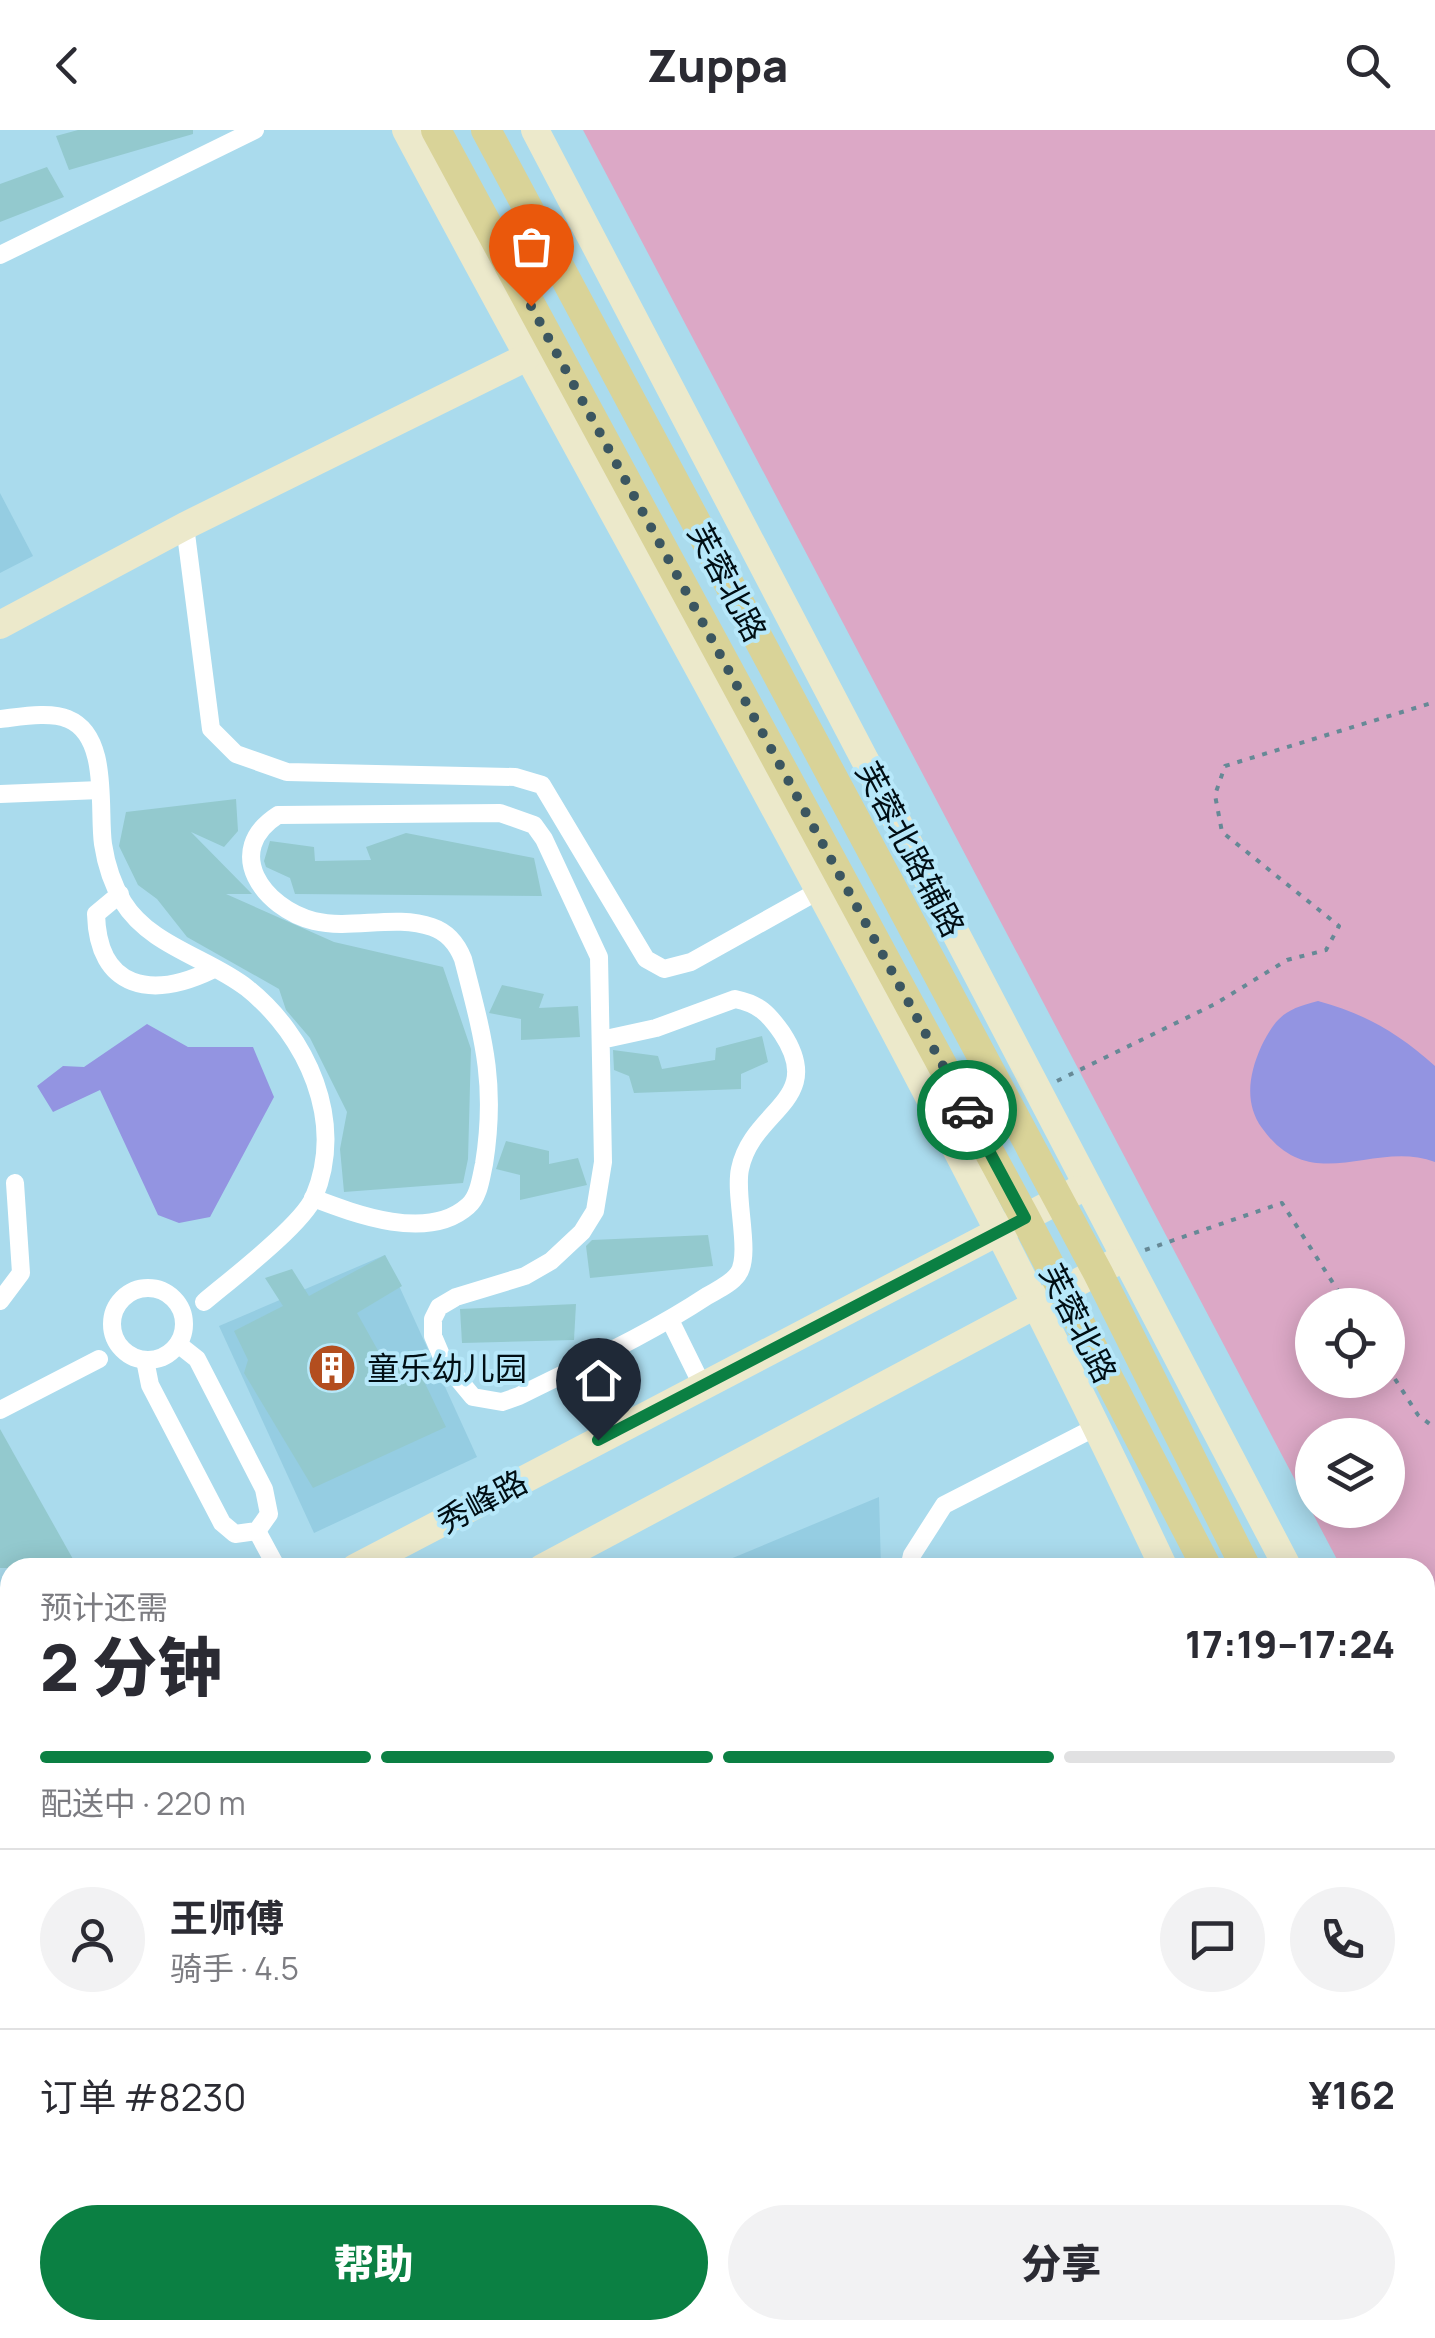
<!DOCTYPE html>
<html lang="zh">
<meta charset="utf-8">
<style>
body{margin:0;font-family:Manrope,"Noto Sans SC",sans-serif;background:#f2f2f3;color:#2b2b33;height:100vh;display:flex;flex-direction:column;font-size:38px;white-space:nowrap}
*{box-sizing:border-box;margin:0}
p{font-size:32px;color:#7c7c81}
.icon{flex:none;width:55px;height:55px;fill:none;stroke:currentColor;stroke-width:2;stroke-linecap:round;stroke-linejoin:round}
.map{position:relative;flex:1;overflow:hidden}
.sheet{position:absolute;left:0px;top:1428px;width:1435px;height:782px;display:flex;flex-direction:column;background:#fff;border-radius:30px 30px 0 0;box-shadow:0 5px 25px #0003}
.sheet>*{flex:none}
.controls{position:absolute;left:1295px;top:1158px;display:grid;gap:20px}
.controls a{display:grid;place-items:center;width:110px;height:110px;border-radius:50%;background:#fff;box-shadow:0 5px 25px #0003;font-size:50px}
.pin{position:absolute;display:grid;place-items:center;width:85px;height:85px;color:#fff;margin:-102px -42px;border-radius:50% 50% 50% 0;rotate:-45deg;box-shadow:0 0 10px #0007}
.pin .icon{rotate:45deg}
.courier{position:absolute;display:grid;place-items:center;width:100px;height:100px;margin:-50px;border:8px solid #0b8043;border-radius:50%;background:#fff;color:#222;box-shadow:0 2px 12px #0007}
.headline em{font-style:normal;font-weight:800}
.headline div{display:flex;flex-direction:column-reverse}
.headline{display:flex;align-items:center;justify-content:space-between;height:170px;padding:0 40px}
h1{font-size:65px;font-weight:800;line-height:75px}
.bar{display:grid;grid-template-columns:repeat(4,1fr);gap:15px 10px;align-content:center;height:120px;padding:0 40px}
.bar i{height:12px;border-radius:8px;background:#e1e1e2}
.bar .selected{background:#0b8043}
.bar p{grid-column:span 4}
.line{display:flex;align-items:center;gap:25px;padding:0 40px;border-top:2px solid #e1e1e2}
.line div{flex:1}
.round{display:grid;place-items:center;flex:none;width:105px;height:105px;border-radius:52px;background:#f2f2f3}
.button{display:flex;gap:20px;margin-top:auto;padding:20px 40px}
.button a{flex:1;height:115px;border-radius:60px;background:#0b8043;color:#fff;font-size:40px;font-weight:800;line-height:115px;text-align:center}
.button a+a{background:#f2f2f3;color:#2b2b33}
header{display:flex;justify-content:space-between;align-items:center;height:130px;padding:0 40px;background:#fff;font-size:45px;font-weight:800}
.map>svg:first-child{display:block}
</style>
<header><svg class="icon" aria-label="back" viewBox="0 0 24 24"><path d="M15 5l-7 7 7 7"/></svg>Zuppa<svg class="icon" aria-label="search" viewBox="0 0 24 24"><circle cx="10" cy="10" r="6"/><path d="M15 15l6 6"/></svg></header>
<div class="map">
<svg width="1435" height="2208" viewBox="0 0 1435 2208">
<rect width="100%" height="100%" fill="#aadbed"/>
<!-- built -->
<g fill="#95cde2">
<path d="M 0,363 L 33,426 L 0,443 Z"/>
<path d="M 385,1125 L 477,1327 L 314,1403 L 219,1196 Z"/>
<path d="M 879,1367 L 881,1437 L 711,1437 Z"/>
</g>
<!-- green -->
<path fill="#dca8c6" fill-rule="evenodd" d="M 583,0 L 1435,0 L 1435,1609 L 1425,1596 L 1425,1438 L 1341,1437 ZM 1312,1175 L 1388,1175 L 1388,1250 L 1312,1250 ZM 1312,1305 L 1388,1305 L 1388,1380 L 1312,1380 Z"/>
<!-- forest -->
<path fill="#cc7fae" d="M 1425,2072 L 1435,2074 L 1435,2208 L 1405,2208 L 1406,2200 L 1425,2200 Z"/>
<!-- water -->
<g fill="#9394e1">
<path d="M 1318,871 C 1366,884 1398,903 1435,936 L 1435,1032 C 1373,1009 1312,1068 1262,998 C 1244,973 1249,944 1261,917 C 1276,886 1286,879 1318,871 Z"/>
<path d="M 147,894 L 188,917 L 253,917 L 274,967 L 210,1087 L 179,1093 L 158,1085 L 100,960 L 53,982 L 37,956 L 63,936 L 84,937 Z"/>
</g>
<!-- building -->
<g fill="#93c9ce">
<path d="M 78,0 L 193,0 L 193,4 L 69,40 L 56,6 Z"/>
<path d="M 47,37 L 64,67 L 0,92 L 0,54 Z"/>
<path d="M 236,669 L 238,701 L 224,717 L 191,702 L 252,764 L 226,764 L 334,812 L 443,837 L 471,919 L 468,1029 L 463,1053 L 344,1062 L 340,1019 L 347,982 L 310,908 L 286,880 L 279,859 L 187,807 L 157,769 L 138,755 L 119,716 L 126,682 Z"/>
<path d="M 406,703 L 534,728 L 542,766 L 295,764 L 290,748 L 266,737 L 264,731 L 270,711 L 314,717 L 315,731 L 371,730 L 366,717 Z"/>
<path d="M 502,855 L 544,864 L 539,878 L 578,876 L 580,907 L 521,910 L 521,889 L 489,883 Z"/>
<path d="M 762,906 L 768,932 L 741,944 L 741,959 L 634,963 L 629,946 L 614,940 L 613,920 L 658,926 L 662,939 L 715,930 L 716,918 Z"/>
<path d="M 506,1011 L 549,1021 L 549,1034 L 578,1028 L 587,1055 L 520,1070 L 520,1045 L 496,1039 Z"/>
<path d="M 708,1105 L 713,1136 L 590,1148 L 586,1116 L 592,1110 Z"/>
<path d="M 385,1125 L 402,1156 L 357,1183 L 385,1233 L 409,1220 L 446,1297 L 313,1358 L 244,1243 L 248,1230 L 234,1201 L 283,1176 L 265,1148 L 292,1139 L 309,1166 Z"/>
<path d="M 576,1174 L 574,1210 L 462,1213 L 460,1179 Z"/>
<path d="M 0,1299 L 78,1438 L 0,1438 Z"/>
</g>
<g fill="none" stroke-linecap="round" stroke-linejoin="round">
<!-- path -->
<g stroke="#668996" stroke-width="4" stroke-dasharray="5 8" stroke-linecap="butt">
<path d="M 1057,951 L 1215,874 L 1287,830 L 1326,820 L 1339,796 L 1222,702 L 1215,665 L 1225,636 L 1435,572"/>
<path d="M 1145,1120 L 1282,1073 L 1347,1175"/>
<path d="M 1388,1238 L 1418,1285 L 1435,1298"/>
</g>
<!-- street -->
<g stroke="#fff" stroke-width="18">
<path d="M 0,125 L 255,0"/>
<path d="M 185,396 L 211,599 L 236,624 L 287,642 L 515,647 L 542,655 L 646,829 L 664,839 L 691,832 L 820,760"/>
<path d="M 0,589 C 19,587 50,581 68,589 C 110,606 98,679 103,714 C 106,734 113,755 123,772 C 150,816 209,828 247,858 C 307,906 346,991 314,1067 C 302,1095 230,1150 204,1172"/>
<path d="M 0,664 L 100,660"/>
<path d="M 120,764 L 96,784 C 98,860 152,869 212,840"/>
<path d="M 313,1068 C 355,1084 428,1112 468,1076 C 479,1067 481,1047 484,1034 C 497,953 483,907 463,829 C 457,814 447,802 432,797 C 395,784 352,800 314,791 C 263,778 222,721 278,685 L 500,683 L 534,695 L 544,709 L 599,827 L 603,1032 L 595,1081 L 582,1102 L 551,1131 L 525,1146 L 456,1167 L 439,1177 L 433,1189 L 433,1206 L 444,1232 L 473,1267 L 502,1272 L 519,1266 C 583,1234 648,1205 707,1166 C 717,1160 731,1154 738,1144 C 752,1125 734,1066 740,1039 C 752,979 827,971 782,903 C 768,883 759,874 735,869 L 656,898 L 601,910"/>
<circle cx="148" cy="1194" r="36"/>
<path d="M 0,1171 L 21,1143 L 15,1053"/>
<path d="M 670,1190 L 702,1255"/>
<path d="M 145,1230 L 150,1255 L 222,1393 L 235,1404 L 257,1401 L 269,1384 L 264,1359 L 197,1229 L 178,1214"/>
<path d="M 0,1280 L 99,1229"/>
<path d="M 257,1401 L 277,1438"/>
<path d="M 909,1438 L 912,1425 L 944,1375 L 1098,1296"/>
<path d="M 1425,2029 L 1435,2023"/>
<path d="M 305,2200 L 306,2208"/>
<path d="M 422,2200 L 423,2208"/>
<path d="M 557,2200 L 557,2208"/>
<path d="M 789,2200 L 793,2208"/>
<path d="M 631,2208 L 636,2200"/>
</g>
<!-- secondary -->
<g stroke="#ece9cb" stroke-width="28">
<path d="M 406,0 C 661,478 934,947 1164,1438"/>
<path d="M 535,0 L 1288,1438"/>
<path d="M 0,495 L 185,396 L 527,227"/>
<path d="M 355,1438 L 1078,1060"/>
<path d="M 542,1438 L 1114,1133"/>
<path d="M 0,1625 L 10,1620"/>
<path d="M 1425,1700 L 1435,1719"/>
<path d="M 0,1725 L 10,1719"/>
<path d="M 1425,1940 L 1435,1959"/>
<path d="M 0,2046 L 10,2065"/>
<path d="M 0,2129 L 10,2147"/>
<path d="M 39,2200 L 44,2208"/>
<path d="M 78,2200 L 81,2208"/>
</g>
<!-- primary -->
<g stroke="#d9d398" stroke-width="30">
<path d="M 436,0 L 1025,1088 L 1207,1438"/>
<path d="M 486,0 L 1098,1143 L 1246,1438"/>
<path d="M 1425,1783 L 1435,1802"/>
<path d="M 1425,1857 L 1435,1876"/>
</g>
</g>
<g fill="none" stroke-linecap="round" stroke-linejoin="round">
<!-- done -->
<path stroke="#3b5660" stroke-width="10" stroke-dasharray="0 18" d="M 531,176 L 967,980"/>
<!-- route -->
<path stroke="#0b8043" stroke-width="12" d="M 598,1310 L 1025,1088 L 967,980"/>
</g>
<!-- icons -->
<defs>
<g id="building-disc" transform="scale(2.5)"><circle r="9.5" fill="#b34e1f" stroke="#b7e8fa"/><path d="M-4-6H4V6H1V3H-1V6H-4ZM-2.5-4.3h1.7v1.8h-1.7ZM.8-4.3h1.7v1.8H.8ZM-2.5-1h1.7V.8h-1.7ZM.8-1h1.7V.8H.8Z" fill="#fff"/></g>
</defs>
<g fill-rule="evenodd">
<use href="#building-disc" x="332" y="1238"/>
</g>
<g text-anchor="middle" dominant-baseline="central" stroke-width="8" stroke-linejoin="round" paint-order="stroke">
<!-- street labels -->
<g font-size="32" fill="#000e14" stroke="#b7e8fa">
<text transform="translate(728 452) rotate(62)">芙蓉北路</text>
<text transform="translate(911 719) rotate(62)">芙蓉北路辅路</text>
<text transform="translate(1079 1193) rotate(63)">芙蓉北路</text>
<text transform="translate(482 1371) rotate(-28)">秀峰路</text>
</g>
<!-- poi labels -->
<g font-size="32" fill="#000e14" stroke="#b7e8fa" text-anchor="start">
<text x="367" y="1238">童乐幼儿园</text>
</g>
</g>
</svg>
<div class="controls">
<a><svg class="icon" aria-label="locate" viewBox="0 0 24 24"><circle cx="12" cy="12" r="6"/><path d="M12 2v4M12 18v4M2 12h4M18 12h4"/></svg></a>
<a><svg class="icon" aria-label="layers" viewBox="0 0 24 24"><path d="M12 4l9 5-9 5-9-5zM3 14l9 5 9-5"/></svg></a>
</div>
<div class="pin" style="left:531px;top:176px;background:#ea580c"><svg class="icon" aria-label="bag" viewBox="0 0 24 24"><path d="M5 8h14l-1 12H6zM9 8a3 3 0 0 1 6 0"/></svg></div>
<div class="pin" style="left:598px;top:1310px;background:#1f2937"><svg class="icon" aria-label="home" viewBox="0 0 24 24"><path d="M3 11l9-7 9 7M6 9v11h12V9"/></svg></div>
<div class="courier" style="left:967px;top:980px"><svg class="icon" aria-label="car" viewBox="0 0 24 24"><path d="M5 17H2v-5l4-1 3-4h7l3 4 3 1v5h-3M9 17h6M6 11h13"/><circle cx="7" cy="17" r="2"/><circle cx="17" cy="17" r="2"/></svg></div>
<section class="sheet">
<div class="headline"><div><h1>2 分钟</h1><p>预计还需</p></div><em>17:19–17:24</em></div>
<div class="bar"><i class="selected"></i><i class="selected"></i><i class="selected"></i><i></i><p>配送中 · 220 m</p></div>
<div class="line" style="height:180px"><a class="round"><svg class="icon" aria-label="person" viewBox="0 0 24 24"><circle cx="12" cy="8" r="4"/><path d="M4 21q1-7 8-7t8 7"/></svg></a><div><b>王师傅</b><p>骑手 · 4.5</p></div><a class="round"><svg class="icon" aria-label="chat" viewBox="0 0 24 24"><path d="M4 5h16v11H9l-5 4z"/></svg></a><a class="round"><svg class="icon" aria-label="phone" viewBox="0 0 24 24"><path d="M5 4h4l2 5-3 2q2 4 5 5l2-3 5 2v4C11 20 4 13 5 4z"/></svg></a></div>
<div class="line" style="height:130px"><div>订单 #8230</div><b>¥162</b></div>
<div class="button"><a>帮助</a><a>分享</a></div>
</section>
</div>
